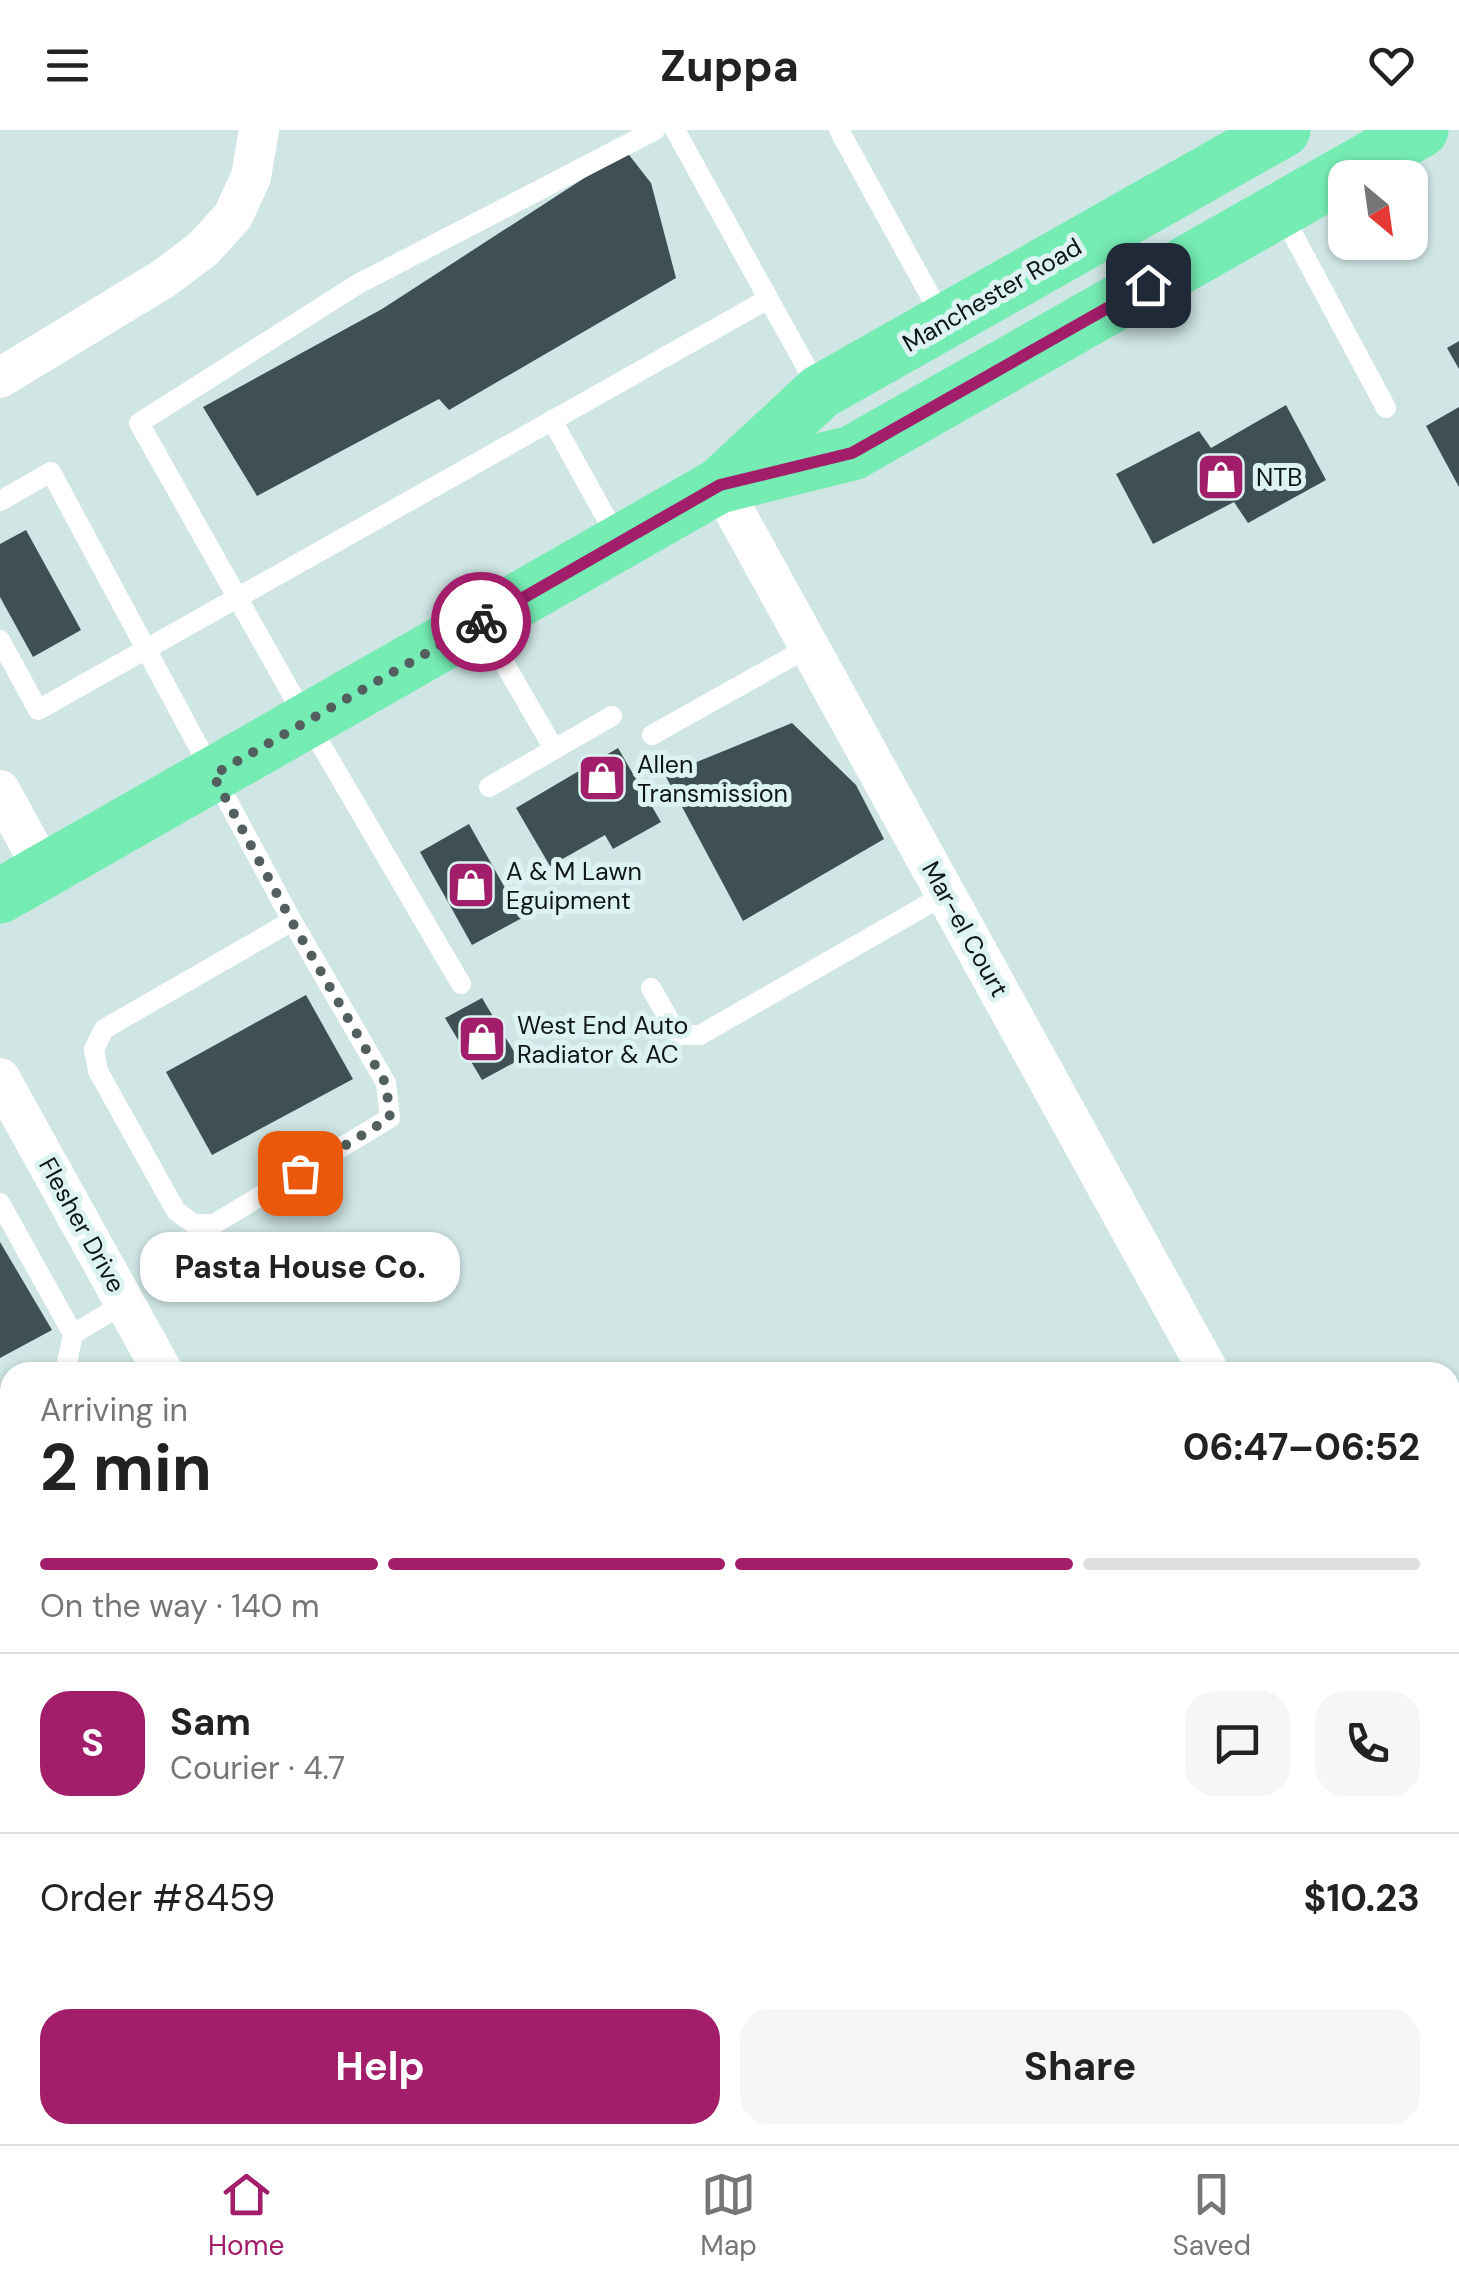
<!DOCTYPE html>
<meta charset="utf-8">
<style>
body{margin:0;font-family:"DM Sans",sans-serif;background:#f6f6f6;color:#222;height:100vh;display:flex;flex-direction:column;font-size:38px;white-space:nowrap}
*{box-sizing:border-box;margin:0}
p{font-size:32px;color:#767676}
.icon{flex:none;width:55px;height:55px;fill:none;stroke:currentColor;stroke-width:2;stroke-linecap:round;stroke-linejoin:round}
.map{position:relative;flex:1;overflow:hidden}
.side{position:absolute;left:0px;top:1232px;width:1460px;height:782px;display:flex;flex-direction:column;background:#fff;border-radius:30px 30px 0 0;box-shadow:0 2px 8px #0004}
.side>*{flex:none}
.needle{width:65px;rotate:151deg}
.fabs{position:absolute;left:1328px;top:30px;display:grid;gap:20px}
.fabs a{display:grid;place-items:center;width:100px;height:100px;border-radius:20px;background:#fff;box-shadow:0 2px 8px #0004;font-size:50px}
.pin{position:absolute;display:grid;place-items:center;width:85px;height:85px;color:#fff;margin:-42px;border-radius:20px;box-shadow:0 5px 15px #0006}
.courier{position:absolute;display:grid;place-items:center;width:100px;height:100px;margin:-50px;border:8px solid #a21d6a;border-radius:50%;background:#fff;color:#222;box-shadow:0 2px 12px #0007}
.bubble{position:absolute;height:70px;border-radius:30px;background:#fff;box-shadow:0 2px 8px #0004;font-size:32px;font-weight:700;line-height:70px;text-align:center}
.summary em{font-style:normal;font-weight:700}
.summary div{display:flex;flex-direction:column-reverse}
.summary{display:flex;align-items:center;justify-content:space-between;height:170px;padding:0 40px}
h1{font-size:65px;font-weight:700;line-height:75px}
.bar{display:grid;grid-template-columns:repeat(4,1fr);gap:15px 10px;align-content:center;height:120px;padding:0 40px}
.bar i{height:12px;border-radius:8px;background:#e0e0e0}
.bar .active{background:#a21d6a}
.bar p{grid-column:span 4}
.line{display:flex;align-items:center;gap:25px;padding:0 40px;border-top:2px solid #e0e0e0}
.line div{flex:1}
.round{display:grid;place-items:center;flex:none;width:105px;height:105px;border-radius:30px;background:#f6f6f6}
.cta{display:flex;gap:20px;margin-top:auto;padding:20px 40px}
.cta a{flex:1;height:115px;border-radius:30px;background:#a21d6a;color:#fff;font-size:40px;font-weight:700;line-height:115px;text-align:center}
.cta a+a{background:#f6f6f6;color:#222}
header{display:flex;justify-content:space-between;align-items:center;height:130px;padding:0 40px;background:#fff;font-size:45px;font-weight:700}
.tab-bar{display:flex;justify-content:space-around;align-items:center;height:140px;border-top:2px solid #e0e0e0;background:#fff;font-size:28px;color:#767676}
.tab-bar a{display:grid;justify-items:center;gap:5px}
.tab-bar .active{color:#a21d6a}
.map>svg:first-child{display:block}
</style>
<header><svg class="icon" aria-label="menu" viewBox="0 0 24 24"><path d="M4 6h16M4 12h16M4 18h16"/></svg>Zuppa<svg class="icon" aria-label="heart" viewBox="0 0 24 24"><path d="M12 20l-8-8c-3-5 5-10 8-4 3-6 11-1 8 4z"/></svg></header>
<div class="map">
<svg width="1459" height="2014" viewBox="0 0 1459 2014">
<rect width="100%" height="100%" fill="#cfe6e4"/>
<!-- building -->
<g fill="#3e4f56">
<path d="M 626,21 L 651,53 L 676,148 L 449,280 L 439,269 L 257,366 L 203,277 L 382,179 Z"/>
<path d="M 1459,211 L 1459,239 L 1447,218 Z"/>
<path d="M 1286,275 L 1326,350 L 1248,393 L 1234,372 L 1153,414 L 1116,344 L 1199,301 L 1211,318 Z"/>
<path d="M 1459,277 L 1459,357 L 1426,296 Z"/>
<path d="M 26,400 L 81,500 L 33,527 L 0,467 L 0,414 Z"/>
<path d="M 792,593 L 856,655 L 884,709 L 743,791 L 665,645 Z"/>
<path d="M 618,618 L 661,692 L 613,719 L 605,705 L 550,736 L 516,678 Z"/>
<path d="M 469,694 L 522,788 L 472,815 L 420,722 Z"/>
<path d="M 306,865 L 353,949 L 212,1025 L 166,942 Z"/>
<path d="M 482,868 L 519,930 L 482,950 L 445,888 Z"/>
<path d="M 0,1112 L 52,1200 L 0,1228 Z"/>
</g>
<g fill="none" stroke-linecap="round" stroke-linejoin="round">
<!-- lane -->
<g stroke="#fff" stroke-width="20">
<path d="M 675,0 L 819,260"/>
<path d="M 839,0 L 944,191"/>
<path d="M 1281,82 L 1386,278"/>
<path d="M 552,290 L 619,411"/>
<path d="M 0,371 L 51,342 L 292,791 L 386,953 L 390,988 L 214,1094 L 194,1094 L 176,1081 L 98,941 L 94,919 L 104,899 L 292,791"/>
<path d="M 482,495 L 554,619"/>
<path d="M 0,510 L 38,580 L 768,169"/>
<path d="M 652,605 L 809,517"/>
<path d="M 489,657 L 612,586"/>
<path d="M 461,854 L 307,591 L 139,293 L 358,154 L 655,0"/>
<path d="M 651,858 L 678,905 L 700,905 L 946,764"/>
<path d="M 0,1073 L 73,1204 L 125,1173"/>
<path d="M 65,1242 L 73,1204"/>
<path d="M 0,1284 L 10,1279"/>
</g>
<!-- street -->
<g stroke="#fff" stroke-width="40">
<path d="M 0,248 L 163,149 L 203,119 L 233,86 L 251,47 L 259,0"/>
<path d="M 720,355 L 1209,1242"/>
<path d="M 0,660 L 44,741"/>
<path d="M 0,948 L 163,1242"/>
<path d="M 1450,1677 L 1459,1694"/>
<path d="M 587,2005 L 592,2014"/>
</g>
<!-- highway -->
<g stroke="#75ecb4" stroke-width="55">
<path d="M 723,355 L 852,323 L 1421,0"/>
<path d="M 0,766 L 720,355 L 820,262 L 1283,0"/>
</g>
</g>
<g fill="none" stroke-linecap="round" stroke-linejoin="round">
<!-- done -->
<path stroke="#525f5e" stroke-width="10" stroke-dasharray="0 18" d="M 300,1043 L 390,988 L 386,954 L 292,792 L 213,645 L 481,492"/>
<!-- route -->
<path stroke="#a21d6a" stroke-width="12" d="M 481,492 L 720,355 L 852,323 L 1148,155"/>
</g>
<!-- icons -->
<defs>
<g id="shop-square" transform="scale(2.5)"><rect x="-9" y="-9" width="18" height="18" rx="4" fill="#a21d6a" stroke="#dcf3f2"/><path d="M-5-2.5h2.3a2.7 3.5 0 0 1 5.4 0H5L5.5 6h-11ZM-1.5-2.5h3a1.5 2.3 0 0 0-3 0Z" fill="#fff"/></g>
</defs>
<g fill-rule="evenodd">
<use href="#shop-square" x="1221" y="347"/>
<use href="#shop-square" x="602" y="648"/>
<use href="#shop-square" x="471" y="755"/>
<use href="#shop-square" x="482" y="909"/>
</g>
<g text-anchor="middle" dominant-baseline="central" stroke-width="10" stroke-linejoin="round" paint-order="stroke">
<!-- street labels -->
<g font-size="25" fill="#0e1616" stroke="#dcf3f2">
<text transform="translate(992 165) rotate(-30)">Manchester Road</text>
<text transform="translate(965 799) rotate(61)">Mar-el Court</text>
<text transform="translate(82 1095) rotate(61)">Flesher Drive</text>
</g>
<!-- poi labels -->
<g font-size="25" fill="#0e1616" stroke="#dcf3f2" text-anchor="start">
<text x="1256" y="347">NTB</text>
<text x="637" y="634">Allen<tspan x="637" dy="29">Transmission</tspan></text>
<text x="506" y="741">A &amp; M Lawn<tspan x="506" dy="29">Eguipment</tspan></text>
<text x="517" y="895">West End Auto<tspan x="517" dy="29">Radiator &amp; AC</tspan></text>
</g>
</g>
</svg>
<div class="fabs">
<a><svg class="needle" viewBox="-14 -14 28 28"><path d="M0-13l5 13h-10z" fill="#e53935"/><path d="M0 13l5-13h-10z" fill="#767676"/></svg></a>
</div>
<div class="pin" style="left:300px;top:1043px;background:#ea580c"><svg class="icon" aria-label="bag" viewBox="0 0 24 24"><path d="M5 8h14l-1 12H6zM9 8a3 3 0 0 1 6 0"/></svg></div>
<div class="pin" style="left:1148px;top:155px;background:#1f2937"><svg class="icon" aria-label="home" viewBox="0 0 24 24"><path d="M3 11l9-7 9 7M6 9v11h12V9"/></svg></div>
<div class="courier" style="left:481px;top:492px"><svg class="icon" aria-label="bike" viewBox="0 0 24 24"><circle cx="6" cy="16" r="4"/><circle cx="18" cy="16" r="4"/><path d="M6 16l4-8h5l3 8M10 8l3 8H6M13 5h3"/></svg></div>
<div class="bubble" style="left:140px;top:1102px;width:320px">Pasta House Co.</div>
<section class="side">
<div class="summary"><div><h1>2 min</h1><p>Arriving in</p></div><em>06:47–06:52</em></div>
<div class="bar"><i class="active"></i><i class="active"></i><i class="active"></i><i></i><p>On the way · 140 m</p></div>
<div class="line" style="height:180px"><b class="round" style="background:#a21d6a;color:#fff">S</b><div><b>Sam</b><p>Courier · 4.7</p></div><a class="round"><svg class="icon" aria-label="chat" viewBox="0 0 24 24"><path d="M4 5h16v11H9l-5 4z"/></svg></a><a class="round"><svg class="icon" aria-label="phone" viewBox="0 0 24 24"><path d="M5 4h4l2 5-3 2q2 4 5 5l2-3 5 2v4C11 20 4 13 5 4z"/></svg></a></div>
<div class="line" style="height:130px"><div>Order #8459</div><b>$10.23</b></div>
<div class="cta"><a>Help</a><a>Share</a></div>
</section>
</div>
<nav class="tab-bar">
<a class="active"><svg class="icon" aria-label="home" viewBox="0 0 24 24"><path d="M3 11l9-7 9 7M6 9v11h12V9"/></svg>Home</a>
<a><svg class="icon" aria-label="map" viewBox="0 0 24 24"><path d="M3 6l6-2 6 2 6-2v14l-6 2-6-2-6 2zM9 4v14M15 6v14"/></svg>Map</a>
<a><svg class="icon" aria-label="saved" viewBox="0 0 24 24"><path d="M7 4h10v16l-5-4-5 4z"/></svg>Saved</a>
</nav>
